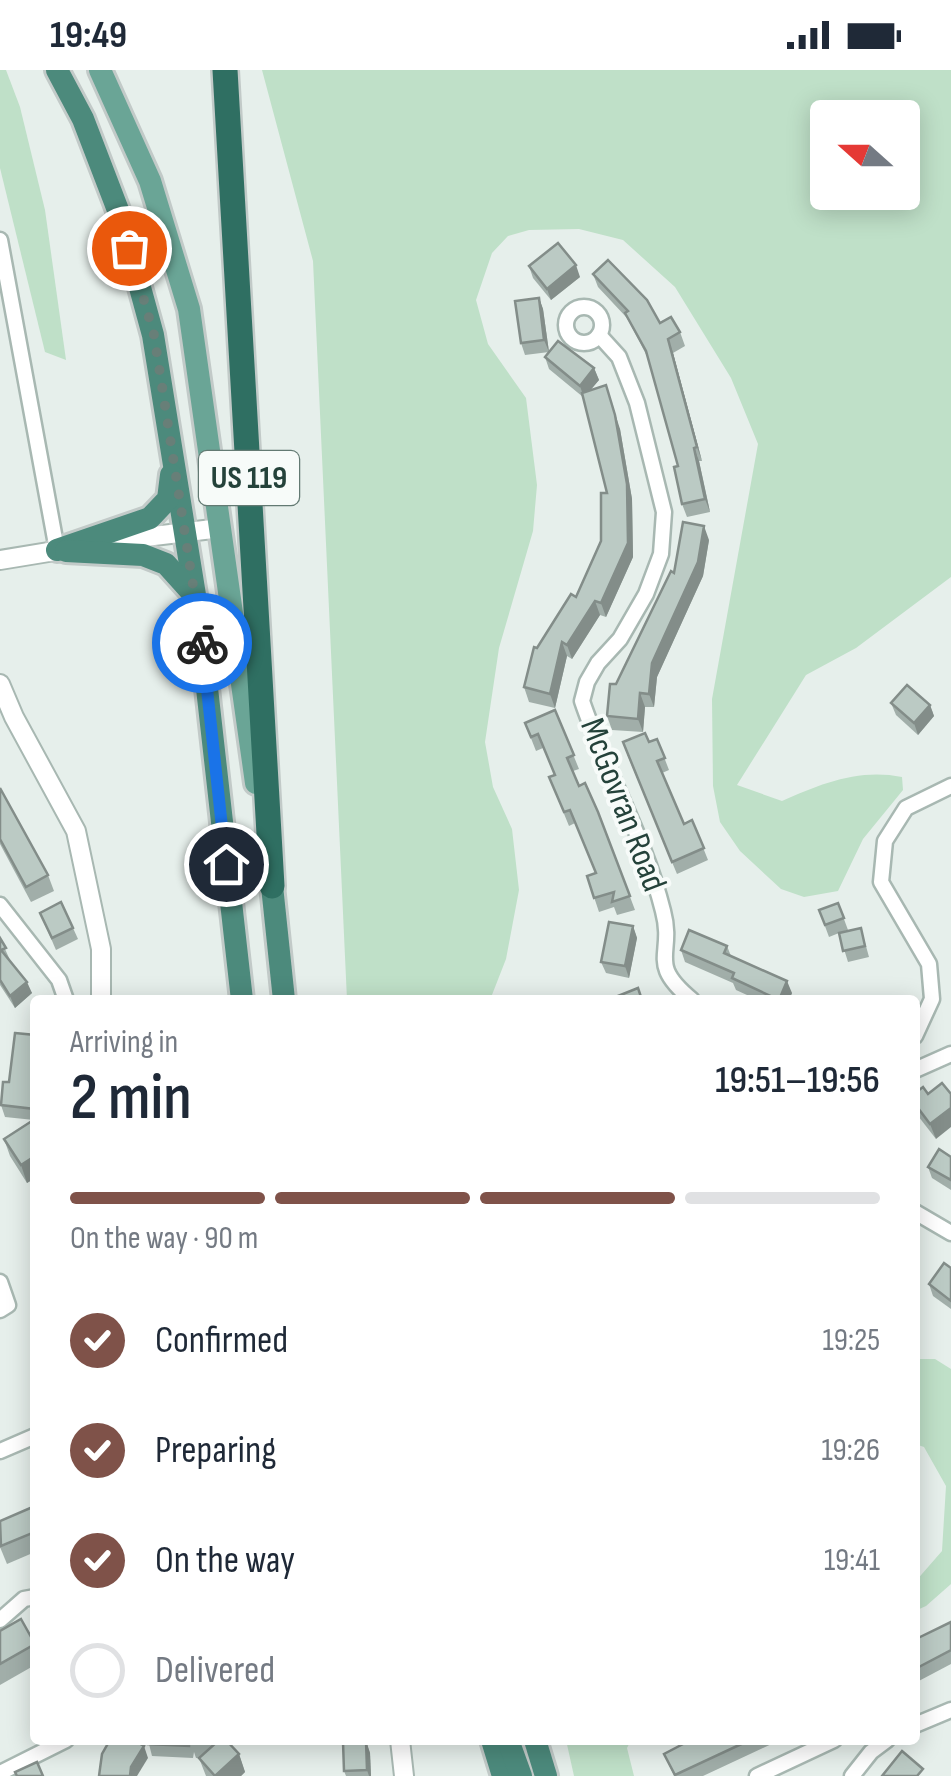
<!DOCTYPE html>
<meta charset="utf-8">
<style>
body{margin:0;font-family:"Sofia Sans Condensed",sans-serif;background:#f6f6f7;color:#1f2937;height:100vh;display:flex;flex-direction:column;font-size:38px;white-space:nowrap}
*{box-sizing:border-box;margin:0}
p{font-size:32px;color:#747a83}
.icon{flex:none;width:55px;height:55px;fill:none;stroke:currentColor;stroke-width:2;stroke-linecap:round;stroke-linejoin:round}
.map{position:relative;flex:1;overflow:hidden}
.side{position:absolute;left:30px;top:925px;width:890px;height:750px;display:flex;flex-direction:column;background:#fff;border-radius:10px;box-shadow:0 5px 25px #0003}
.side>*{flex:none}
.needle{width:65px;rotate:291deg}
.tools{position:absolute;left:810px;top:30px;display:grid;gap:20px}
.tools a{display:grid;place-items:center;width:110px;height:110px;border-radius:10px;background:#fff;box-shadow:0 5px 25px #0003;font-size:50px}
.pin{position:absolute;display:grid;place-items:center;width:85px;height:85px;color:#fff;margin:-42px;border:5px solid #fff;border-radius:50%;box-shadow:0 2px 10px #0007}
.courier{position:absolute;display:grid;place-items:center;width:100px;height:100px;margin:-50px;border:8px solid #1a73e8;border-radius:50%;background:#fff;color:#222;box-shadow:0 2px 12px #0007}
.summary em{font-style:normal;font-weight:600}
.summary div{display:flex;flex-direction:column-reverse}
.summary{display:flex;align-items:center;justify-content:space-between;height:170px;padding:0 40px}
h1{font-size:65px;font-weight:600;line-height:75px}
.bar{display:grid;grid-template-columns:repeat(4,1fr);gap:15px 10px;align-content:center;height:120px;padding:0 40px}
.bar i{height:12px;border-radius:8px;background:#e0e1e3}
.bar .on{background:#7f5249}
.bar p{grid-column:span 4}
ol{padding:0 40px;list-style:none}
li{display:flex;align-items:center;gap:30px;height:110px}
li p{margin-inline-start:auto}
li .icon{padding:10px;border-radius:50%;background:#7f5249;color:#fff;stroke-width:4}
li:last-child{color:#747a83}
li i{width:55px;height:55px;border:5px solid #e0e1e3;border-radius:50%}
.status{display:flex;justify-content:space-between;align-items:center;height:70px;padding:0 50px;background:#fff;direction:ltr}
.status svg{height:28px;fill:currentColor}
.map>svg:first-child{display:block}
</style>
<div class="status"><b>19:49</b><svg viewBox="0 0 49 12"><path d="M0 12V9h3v3zM5 12V6h3v6zM10 12V3h3v9zM15 12V0h3v12zM26 1h20v11H26zM47 4h2v5h-2z"/></svg></div>
<div class="map">
<svg width="951" height="1706" viewBox="0 0 951 1706">
<rect width="100%" height="100%" fill="#e6efeb"/>
<!-- green -->
<g fill="#bfe0c8" fill-rule="evenodd">
<path d="M 0,0 L 6,0 L 20,37 L 45,140 L 66,290 L 45,282 L 0,98 Z"/>
<path d="M 262,0 L 951,0 L 951,507 L 856,578 L 806,605 L 737,715 L 782,731 C 820,714 859,698 902,707 L 903,720 L 863,769 L 838,821 L 804,827 L 781,819 L 740,781 L 720,752 L 713,716 L 712,629 L 758,374 L 731,308 L 675,217 L 623,170 L 579,159 L 529,160 L 508,166 L 492,183 L 476,230 L 488,274 L 526,328 L 537,415 L 533,461 L 499,578 L 485,672 L 493,717 L 512,759 L 519,820 L 506,889 L 490,930 L 347,930 L 313,191 ZM 828,48 L 902,48 L 902,122 L 828,122 Z"/>
<path d="M 915,1289 L 935,1289 L 951,1299 L 951,1514 L 926,1536 L 915,1541 L 915,1512 L 942,1481 L 946,1416 L 924,1377 L 915,1374 Z"/>
<path d="M 566,1670 L 631,1670 L 627,1678 L 634,1706 L 574,1706 Z"/>
</g>
<g fill="none" stroke-linecap="round" stroke-linejoin="round">
<!-- minor casing -->
<g stroke="#a8b8b2" stroke-width="19">
<g id="minor">
<path d="M 0,170 L 57,480"/>
<circle cx="584" cy="255" r="18"/>
<path d="M 599,265 L 619,287 L 637,333 L 664,442 L 661,484 L 646,524 L 620,569 L 598,593 L 587,612 L 582,631 C 606,702 645,768 663,841 C 675,886 646,892 692,930"/>
<path d="M 0,835 L 59,910 L 66,930"/>
<path d="M 915,966 L 932,929 L 929,894 L 881,812 L 885,771 L 906,738 L 951,716"/>
<path d="M 915,1000 L 951,984"/>
<path d="M 915,1142 L 951,1163"/>
<path d="M 0,1212 L 8,1235 L 0,1240"/>
<path d="M 0,1381 L 35,1366"/>
<path d="M 0,1550 L 24,1529 L 35,1527"/>
<path d="M 915,1655 L 951,1640"/>
<path d="M 0,1703 L 66,1670"/>
<path d="M 757,1706 L 834,1670"/>
<path d="M 852,1706 L 871,1682 L 887,1670"/>
</g>
</g>
<!-- tertiary casing -->
<g stroke="#a8b8b2" stroke-width="22">
<g id="tertiary">
<path d="M 103,472 L 221,458"/>
<path d="M 0,490 L 67,479"/>
<path d="M 0,614 L 14,647 L 76,761 L 101,879 L 101,930"/>
<path d="M 400,1670 L 404,1706"/>
</g>
</g>
<!-- primary casing -->
<g stroke="#c2cac8" stroke-width="28">
<path id="primary" d="M 100,0 L 150,111 L 189,239 L 256,713"/>
</g>
<!-- trunk casing -->
<g stroke="#c2cac8" stroke-width="28">
<g id="trunk">
<path d="M 57,0 L 83,49 L 121,148 L 153,265 L 200,556 L 242,930"/>
<path d="M 57,480 L 150,448 L 168,429 L 171,405"/>
<path d="M 66,481 L 143,485 L 166,494 L 193,524"/>
<path d="M 272,816 L 284,930"/>
<path d="M 492,1670 L 503,1706"/>
<path d="M 508,1670 L 521,1706"/>
<path d="M 535,1670 L 546,1706"/>
</g>
</g>
<!-- motorway casing -->
<g stroke="#c2cac8" stroke-width="30">
<path id="motorway" d="M 225,0 L 272,816"/>
</g>
<!-- minor -->
<use href="#minor" stroke="#fff" stroke-width="14"/>
<!-- tertiary -->
<use href="#tertiary" stroke="#fff" stroke-width="18"/>
<!-- primary -->
<use href="#primary" stroke="#6aa596" stroke-width="22"/>
<!-- trunk -->
<use href="#trunk" stroke="#4c8a7c" stroke-width="22"/>
<!-- motorway -->
<use href="#motorway" stroke="#2f6f62" stroke-width="25"/>
</g>
<!-- wall -->
<g fill="#a1aea9">
<path d="M 529,196 L 580,207 L 551,230 L 533,208 Z"/>
<path d="M 593,204 L 660,253 L 680,262 L 685,276 L 673,283 L 702,391 L 699,391 L 710,442 L 687,447 L 682,434 L 678,396 L 649,290 L 627,248 L 598,217 Z"/>
<path d="M 539,228 L 543,239 L 549,282 L 525,285 L 521,273 Z"/>
<path d="M 545,287 L 594,298 L 599,310 L 590,320 L 620,359 L 632,429 L 633,487 L 606,547 L 600,545 L 572,589 L 567,586 L 555,638 L 529,632 L 524,617 L 537,578 L 576,527 L 601,471 L 607,423 L 583,327 L 549,299 Z"/>
<path d="M 709,470 L 703,506 L 657,607 L 654,637 L 645,637 L 643,662 L 612,660 L 607,646 L 674,503 Z"/>
<path d="M 891,633 L 930,635 L 934,646 L 918,665 L 896,645 Z"/>
<path d="M 555,640 L 579,699 L 573,701 L 579,716 L 598,742 L 635,840 L 617,845 L 614,837 L 599,842 L 587,806 L 596,803 L 575,753 L 569,756 L 549,707 L 555,705 L 543,678 L 536,681 L 525,653 Z"/>
<path d="M 657,669 L 669,700 L 662,703 L 684,754 L 692,750 L 708,790 L 677,804 L 627,684 Z"/>
<path d="M 0,718 L 48,805 L 54,821 L 31,832 L 0,774 Z"/>
<path d="M 838,833 L 848,860 L 841,862 L 861,858 L 869,887 L 848,892 L 839,863 L 829,867 L 819,840 Z"/>
<path d="M 40,843 L 73,858 L 78,869 L 56,880 Z"/>
<path d="M 633,856 L 637,868 L 629,908 L 606,903 L 601,892 Z"/>
<path d="M 0,868 L 10,890 L 32,923 L 15,938 L 0,915 Z"/>
<path d="M 727,876 L 731,886 L 792,923 L 789,930 L 758,930 L 736,920 L 733,913 L 685,892 L 681,880 Z"/>
<path d="M 35,965 L 35,1108 L 27,1113 L 10,1086 L 4,1069 L 34,1050 L 5,1047 L 1,1035 L 9,1012 Z"/>
<path d="M 915,1023 L 928,1024 L 936,1069 L 915,1042 Z"/>
<path d="M 951,1087 L 951,1120 L 932,1108 L 928,1097 Z"/>
<path d="M 951,1198 L 951,1239 L 933,1226 L 929,1214 Z"/>
<path d="M 35,1436 L 35,1482 L 7,1494 L 0,1477 L 0,1451 Z"/>
<path d="M 951,1552 L 951,1594 L 915,1613 L 915,1575 Z"/>
<path d="M 0,1561 L 35,1574 L 35,1595 L 0,1615 Z"/>
<path d="M 148,1670 L 226,1670 L 239,1684 L 245,1702 L 241,1706 L 206,1706 L 199,1688 L 196,1688 L 194,1682 L 193,1688 L 152,1686 Z"/>
<path d="M 681,1670 L 780,1670 L 703,1706 L 674,1706 L 664,1684 L 682,1674 Z"/>
<path d="M 366,1671 L 370,1683 L 371,1706 L 346,1706 L 344,1701 Z"/>
</g>
<!-- shaded-wall -->
<g fill="#838d89">
<path d="M 576,195 L 580,207 L 551,230 L 547,219 Z"/>
<path d="M 539,228 L 543,239 L 549,282 L 544,270 Z"/>
<path d="M 668,269 L 673,283 L 702,391 L 697,377 Z"/>
<path d="M 594,298 L 599,310 L 584,328 L 580,316 Z"/>
<path d="M 606,315 L 620,359 L 632,429 L 633,487 L 606,547 L 601,533 L 628,473 Z"/>
<path d="M 694,378 L 699,391 L 710,442 L 705,429 Z"/>
<path d="M 704,456 L 709,470 L 703,506 L 657,607 L 654,637 L 649,624 L 652,593 Z"/>
<path d="M 595,531 L 600,545 L 572,589 L 567,575 Z"/>
<path d="M 562,572 L 567,586 L 555,638 L 550,624 Z"/>
<path d="M 640,623 L 645,637 L 643,662 L 638,649 Z"/>
<path d="M 930,635 L 934,646 L 918,665 L 914,653 Z"/>
<path d="M 633,856 L 637,868 L 629,908 L 625,896 Z"/>
<path d="M 787,911 L 792,923 L 789,930 L 779,930 Z"/>
<path d="M 27,912 L 32,923 L 15,938 L 10,926 Z"/>
<path d="M 951,1038 L 951,1057 L 936,1069 L 930,1054 Z"/>
<path d="M 35,1086 L 35,1108 L 27,1113 L 21,1095 Z"/>
<path d="M 915,1447 L 919,1459 L 915,1471 Z"/>
<path d="M 366,1671 L 370,1683 L 371,1706 L 369,1706 L 367,1700 Z"/>
<path d="M 144,1676 L 148,1688 L 137,1706 L 130,1706 L 131,1697 Z"/>
<path d="M 239,1684 L 245,1702 L 241,1706 L 215,1706 Z"/>
</g>
<!-- building -->
<g fill="#bbcac4" stroke="#838d89" stroke-width="2.5">
<path d="M 558,173 L 576,195 L 547,219 L 529,196 Z"/>
<path d="M 608,190 L 647,230 L 660,253 L 671,247 L 680,262 L 668,269 L 697,377 L 694,378 L 705,429 L 682,434 L 674,397 L 678,396 L 646,281 L 625,243 L 628,241 L 593,204 Z"/>
<path d="M 539,228 L 544,270 L 521,273 L 515,231 Z"/>
<path d="M 558,271 L 594,298 L 580,316 L 545,287 Z"/>
<path d="M 606,315 L 615,345 L 627,414 L 628,473 L 601,533 L 595,531 L 567,575 L 562,572 L 550,624 L 524,617 L 534,577 L 537,578 L 571,524 L 576,527 L 601,471 L 601,423 L 607,423 L 582,323 Z"/>
<path d="M 683,452 L 704,456 L 698,492 L 652,593 L 649,624 L 640,623 L 638,649 L 607,646 L 610,614 L 616,614 L 671,501 L 674,503 Z"/>
<path d="M 907,615 L 930,635 L 914,653 L 891,633 Z"/>
<path d="M 555,640 L 574,685 L 567,688 L 579,716 L 585,713 L 598,742 L 630,826 L 612,832 L 614,822 L 594,828 L 587,806 L 596,803 L 570,740 L 564,742 L 549,707 L 555,705 L 538,664 L 531,667 L 525,653 Z"/>
<path d="M 645,663 L 649,672 L 657,669 L 665,688 L 657,691 L 684,754 L 692,750 L 704,778 L 672,792 L 623,672 Z"/>
<path d="M 0,718 L 48,805 L 26,817 L 0,769 Z"/>
<path d="M 61,832 L 73,858 L 52,868 L 40,843 Z"/>
<path d="M 838,833 L 844,848 L 825,855 L 819,840 Z"/>
<path d="M 609,852 L 633,856 L 625,896 L 601,892 Z"/>
<path d="M 861,858 L 865,876 L 843,881 L 839,863 Z"/>
<path d="M 689,860 L 727,876 L 724,883 L 787,911 L 779,930 L 732,908 L 734,903 L 681,880 Z"/>
<path d="M 0,868 L 6,878 L 1,880 L 27,912 L 10,926 L 0,910 Z"/>
<path d="M 638,918 L 642,930 L 608,930 Z"/>
<path d="M 15,963 L 35,965 L 35,1039 L 1,1035 L 3,1012 L 9,1012 Z"/>
<path d="M 942,1013 L 951,1024 L 951,1038 L 930,1054 L 915,1034 L 915,1023 L 923,1017 L 928,1024 Z"/>
<path d="M 35,1049 L 35,1086 L 21,1095 L 4,1069 Z"/>
<path d="M 939,1079 L 951,1087 L 951,1110 L 928,1097 Z"/>
<path d="M 944,1193 L 951,1198 L 951,1231 L 929,1214 Z"/>
<path d="M 35,1436 L 35,1462 L 1,1476 L 0,1451 Z"/>
<path d="M 21,1549 L 35,1574 L 0,1594 L 0,1561 Z"/>
<path d="M 951,1552 L 951,1580 L 915,1599 L 915,1575 L 918,1574 L 916,1569 Z"/>
<path d="M 110,1670 L 133,1670 L 144,1676 L 131,1697 L 130,1706 L 99,1706 L 102,1684 Z"/>
<path d="M 148,1670 L 189,1670 L 189,1676 L 148,1674 Z"/>
<path d="M 226,1670 L 239,1684 L 215,1706 L 199,1688 L 217,1672 L 189,1671 Z"/>
<path d="M 681,1670 L 750,1670 L 675,1705 L 664,1684 L 683,1674 Z"/>
<path d="M 366,1671 L 367,1700 L 344,1701 L 343,1672 Z"/>
<path d="M 902,1681 L 923,1699 L 917,1706 L 882,1706 Z"/>
<path d="M 37,1692 L 43,1706 L 17,1706 L 15,1702 Z"/>
</g>
<g fill="none" stroke-linecap="round" stroke-linejoin="round">
<!-- done -->
<path stroke="#687f78" stroke-width="10" stroke-dasharray="0 18" d="M 129,178 L 154,265 L 202,573"/>
<!-- route -->
<path stroke="#1a73e8" stroke-width="12" d="M 202,573 L 226,794"/>
</g>
<g text-anchor="middle" dominant-baseline="central" stroke-width="8" stroke-linejoin="round" paint-order="stroke">
<!-- shield labels -->
<rect fill="#f7fbf9" stroke="#637a73" stroke-width="2.5" x="199" y="381" width="100" height="54" rx="8"/>
<g font-size="32" font-weight="bold" fill="#24423a">
<text x="249" y="408">US 119</text>
</g>
<!-- street labels -->
<g font-size="35" fill="#24423a" stroke="#f7fbf9">
<text transform="translate(623 735) rotate(69)">McGovran Road</text>
</g>
</g>
</svg>
<div class="tools">
<a><svg class="needle" viewBox="-14 -14 28 28"><path d="M0-13l5 13h-10z" fill="#e53935"/><path d="M0 13l5-13h-10z" fill="#747a83"/></svg></a>
</div>
<div class="pin" style="left:129px;top:178px;background:#ea580c"><svg class="icon" aria-label="bag" viewBox="0 0 24 24"><path d="M5 8h14l-1 12H6zM9 8a3 3 0 0 1 6 0"/></svg></div>
<div class="pin" style="left:226px;top:794px;background:#1f2937"><svg class="icon" aria-label="home" viewBox="0 0 24 24"><path d="M3 11l9-7 9 7M6 9v11h12V9"/></svg></div>
<div class="courier" style="left:202px;top:573px"><svg class="icon" aria-label="bike" viewBox="0 0 24 24"><circle cx="6" cy="16" r="4"/><circle cx="18" cy="16" r="4"/><path d="M6 16l4-8h5l3 8M10 8l3 8H6M13 5h3"/></svg></div>
<section class="side">
<div class="summary"><div><h1>2 min</h1><p>Arriving in</p></div><em>19:51–19:56</em></div>
<div class="bar"><i class="on"></i><i class="on"></i><i class="on"></i><i></i><p>On the way · 90 m</p></div>
<ol>
<li><svg class="icon" aria-label="check" viewBox="0 0 24 24"><path d="M5 12l5 5 9-10"/></svg>Confirmed<p>19:25</p></li>
<li><svg class="icon" aria-label="check" viewBox="0 0 24 24"><path d="M5 12l5 5 9-10"/></svg>Preparing<p>19:26</p></li>
<li><svg class="icon" aria-label="check" viewBox="0 0 24 24"><path d="M5 12l5 5 9-10"/></svg>On the way<p>19:41</p></li>
<li><i></i>Delivered</li>
</ol>
</section>
</div>
